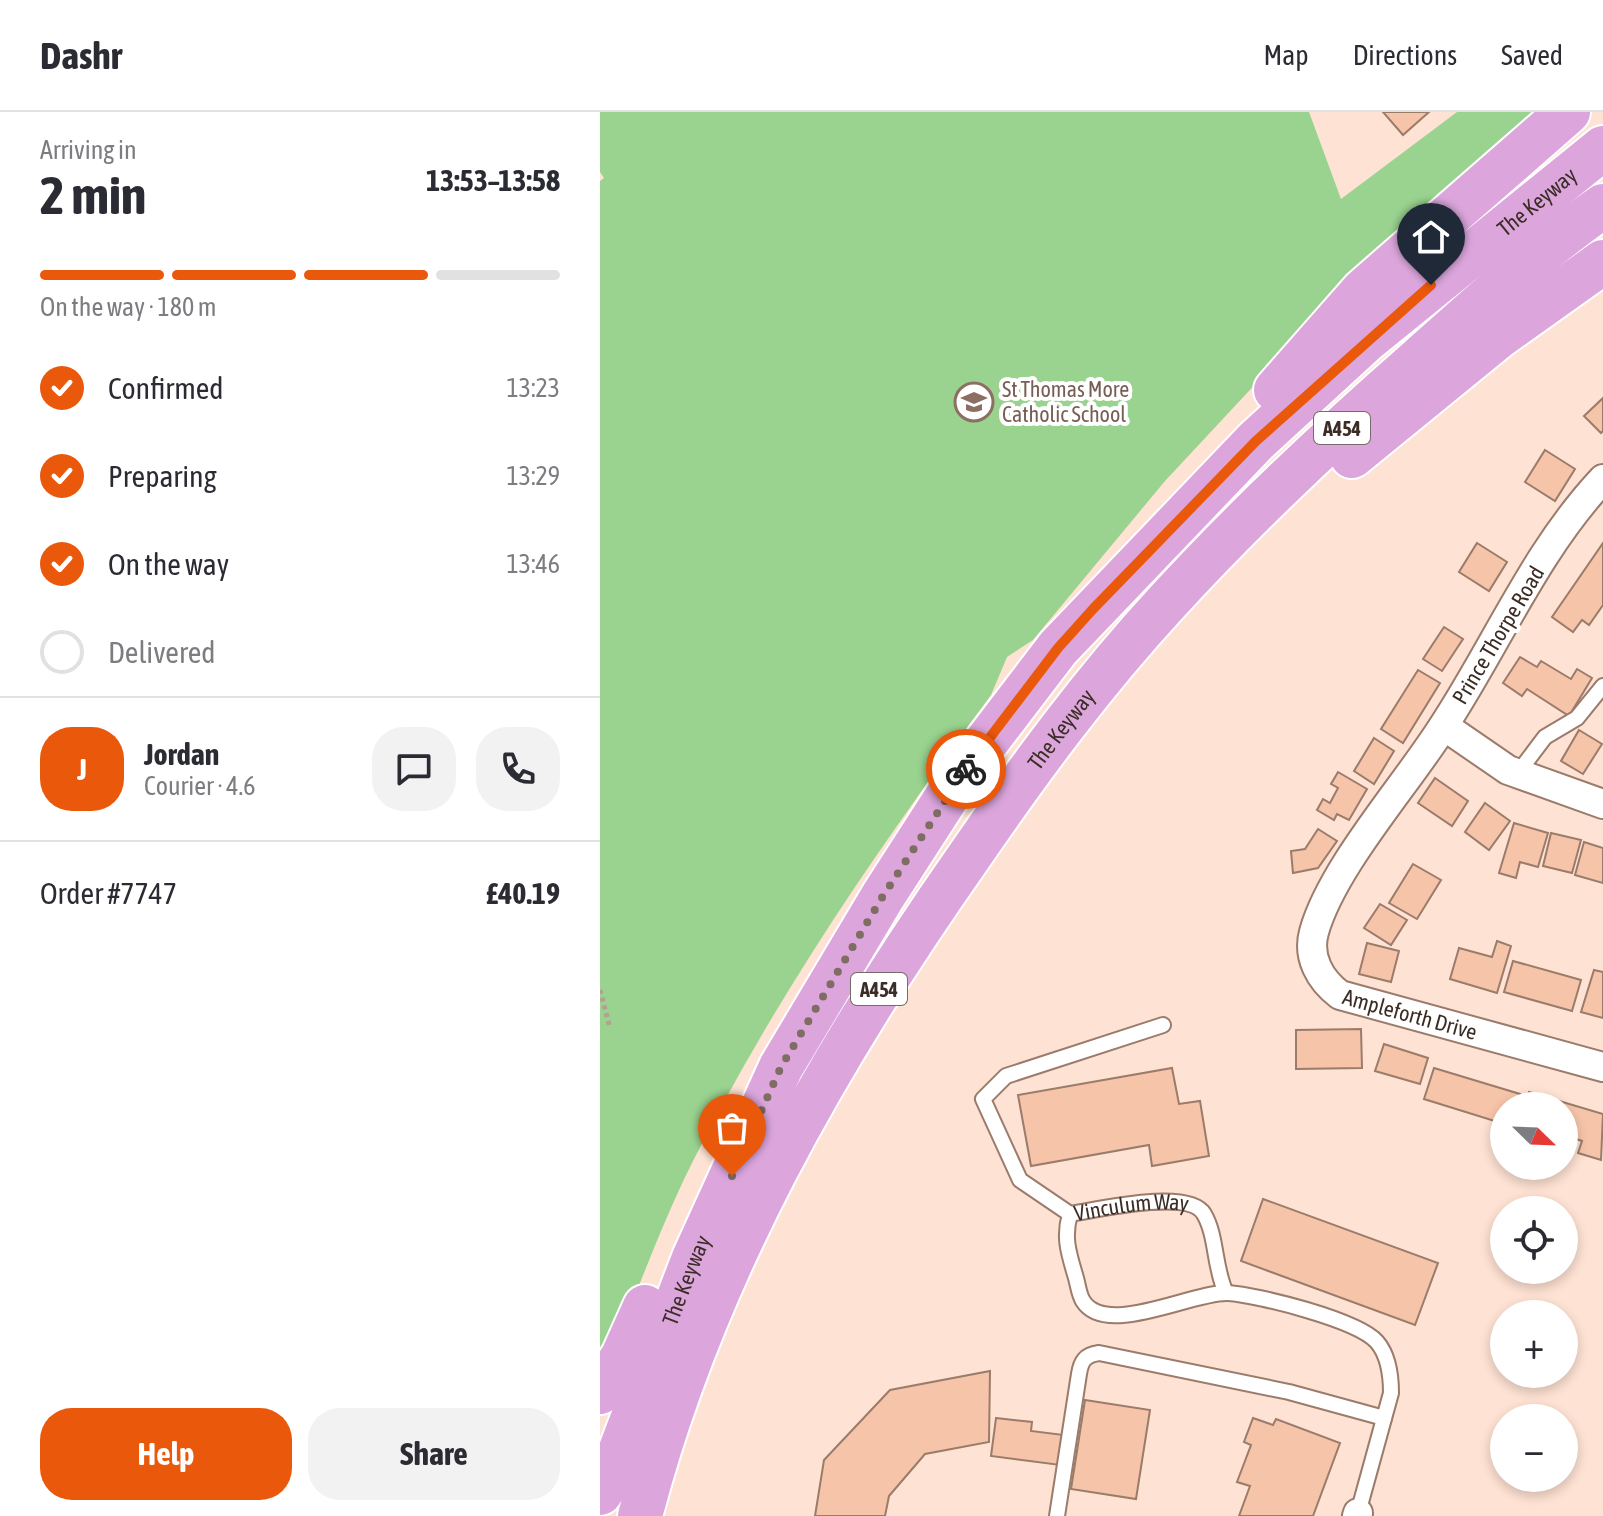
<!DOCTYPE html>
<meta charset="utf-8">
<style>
body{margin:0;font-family:"Asap Condensed",sans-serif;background:#f2f2f3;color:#2b2b33;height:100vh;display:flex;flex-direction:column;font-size:30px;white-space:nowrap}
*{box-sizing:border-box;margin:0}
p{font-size:26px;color:#7c7c81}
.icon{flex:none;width:44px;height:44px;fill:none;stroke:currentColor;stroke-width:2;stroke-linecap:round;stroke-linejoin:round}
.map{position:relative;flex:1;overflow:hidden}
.drawer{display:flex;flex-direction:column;background:#fff;width:600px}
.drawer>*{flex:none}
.needle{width:52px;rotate:113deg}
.tools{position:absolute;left:890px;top:980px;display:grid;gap:16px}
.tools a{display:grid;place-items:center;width:88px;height:88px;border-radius:50%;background:#fff;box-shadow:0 4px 12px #0003;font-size:40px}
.pin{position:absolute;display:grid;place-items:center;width:68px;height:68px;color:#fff;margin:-82px -34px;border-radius:50% 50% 50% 0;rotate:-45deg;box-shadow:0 0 8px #0007}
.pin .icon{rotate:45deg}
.courier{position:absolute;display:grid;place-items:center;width:80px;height:80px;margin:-40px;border:6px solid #ea580c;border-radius:50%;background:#fff;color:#222;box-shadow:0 2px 10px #0007}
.overview em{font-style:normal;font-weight:700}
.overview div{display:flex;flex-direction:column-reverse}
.overview{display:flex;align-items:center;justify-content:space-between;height:136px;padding:0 40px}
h1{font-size:52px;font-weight:700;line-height:60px}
.bar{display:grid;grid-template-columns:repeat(4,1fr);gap:12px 8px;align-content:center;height:96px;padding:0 40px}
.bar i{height:10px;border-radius:6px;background:#e1e1e2}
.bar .selected{background:#ea580c}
.bar p{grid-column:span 4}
.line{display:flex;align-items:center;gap:20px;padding:0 40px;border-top:2px solid #e1e1e2}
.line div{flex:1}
.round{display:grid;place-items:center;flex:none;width:84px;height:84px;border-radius:32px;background:#f2f2f3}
ol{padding:0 40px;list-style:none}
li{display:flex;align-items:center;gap:24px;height:88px}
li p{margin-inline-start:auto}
li .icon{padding:8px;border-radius:50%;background:#ea580c;color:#fff;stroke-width:4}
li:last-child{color:#7c7c81}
li i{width:44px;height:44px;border:4px solid #e1e1e2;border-radius:50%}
.primary-button{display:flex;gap:16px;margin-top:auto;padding:16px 40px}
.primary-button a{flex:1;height:92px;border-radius:32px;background:#ea580c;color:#fff;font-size:32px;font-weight:700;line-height:92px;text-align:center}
.primary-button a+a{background:#f2f2f3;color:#2b2b33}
header{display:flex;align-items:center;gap:48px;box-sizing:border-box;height:112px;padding:0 40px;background:#fff;border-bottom:2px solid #e1e1e2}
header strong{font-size:38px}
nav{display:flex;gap:44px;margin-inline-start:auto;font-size:28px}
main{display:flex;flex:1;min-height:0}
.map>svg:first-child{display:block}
</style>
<header>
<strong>Dashr</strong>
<nav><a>Map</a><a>Directions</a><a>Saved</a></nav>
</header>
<main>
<section class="drawer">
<div class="overview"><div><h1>2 min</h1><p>Arriving in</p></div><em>13:53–13:58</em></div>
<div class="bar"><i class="selected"></i><i class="selected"></i><i class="selected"></i><i></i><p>On the way · 180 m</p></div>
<ol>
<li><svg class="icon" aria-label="check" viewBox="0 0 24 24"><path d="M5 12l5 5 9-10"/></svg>Confirmed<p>13:23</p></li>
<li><svg class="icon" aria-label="check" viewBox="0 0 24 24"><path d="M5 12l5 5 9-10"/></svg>Preparing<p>13:29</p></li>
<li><svg class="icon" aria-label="check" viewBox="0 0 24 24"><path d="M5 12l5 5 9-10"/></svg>On the way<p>13:46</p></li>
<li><i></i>Delivered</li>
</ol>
<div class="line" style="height:144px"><b class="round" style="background:#ea580c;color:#fff">J</b><div><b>Jordan</b><p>Courier · 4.6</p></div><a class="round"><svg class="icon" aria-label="chat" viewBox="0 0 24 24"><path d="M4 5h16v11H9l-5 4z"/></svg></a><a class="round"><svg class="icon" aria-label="phone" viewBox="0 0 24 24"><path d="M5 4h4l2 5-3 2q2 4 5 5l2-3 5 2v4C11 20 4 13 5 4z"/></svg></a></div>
<div class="line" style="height:104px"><div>Order #7747</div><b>£40.19</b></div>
<div class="primary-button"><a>Help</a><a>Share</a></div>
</section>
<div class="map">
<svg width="1003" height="1404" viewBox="0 0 1003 1404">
<rect width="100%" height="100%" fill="#fee2d3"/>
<!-- green -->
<path fill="#9ad38f" d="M 0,0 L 709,0 L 741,87 L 857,0 L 947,0 L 718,205 L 565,369 L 433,528 L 407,545 L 391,583 C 280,734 175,885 91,1053 C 57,1121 33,1195 0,1264 L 0,69 L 4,66 L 0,60 Z"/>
<!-- building -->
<g fill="#f6c4a9" stroke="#9b7b6a" stroke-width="2">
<path d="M 783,0 L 829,0 L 803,23 Z"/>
<path d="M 1003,286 L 1003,319 L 1001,321 L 984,304 Z"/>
<path d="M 945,338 L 975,357 L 955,389 L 925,370 Z"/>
<path d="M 877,431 L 907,450 L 889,479 L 859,460 Z"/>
<path d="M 1003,431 L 1003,493 L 989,513 L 982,508 L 973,520 L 952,505 Z"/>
<path d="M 844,515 L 863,527 L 842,559 L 823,547 Z"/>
<path d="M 920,545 L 937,555 L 941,549 L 971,567 L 977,557 L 992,566 L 969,604 L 927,577 L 922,584 L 903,571 Z"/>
<path d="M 818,558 L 840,571 L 803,631 L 781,617 Z"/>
<path d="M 979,618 L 1002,632 L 983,662 L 961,649 Z"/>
<path d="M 774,626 L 794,639 L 774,672 L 754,659 Z"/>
<path d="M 738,660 L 767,677 L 749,708 L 737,702 L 734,708 L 717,698 L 723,687 L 730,691 L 738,676 L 731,672 Z"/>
<path d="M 835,666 L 868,689 L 852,714 L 818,691 Z"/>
<path d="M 885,691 L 910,709 L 889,738 L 865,720 Z"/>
<path d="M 914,711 L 948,721 L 938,755 L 920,750 L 916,766 L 899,761 Z"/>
<path d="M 718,717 L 737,729 L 718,756 L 693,761 L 691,739 L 705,737 Z"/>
<path d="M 951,721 L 981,728 L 972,761 L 943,754 Z"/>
<path d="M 984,730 L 1003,736 L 1003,771 L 975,763 Z"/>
<path d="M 813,752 L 841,768 L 817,807 L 789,791 Z"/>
<path d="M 780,792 L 807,808 L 791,833 L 764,816 Z"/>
<path d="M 897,829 L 911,834 L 897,881 L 850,867 L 859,836 L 892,845 Z"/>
<path d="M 767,831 L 799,839 L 791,870 L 759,862 Z"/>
<path d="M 913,849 L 981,868 L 972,899 L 904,880 Z"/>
<path d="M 994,858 L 1003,860 L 1003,906 L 981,900 Z"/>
<path d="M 761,917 L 762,956 L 696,957 L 696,918 Z"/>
<path d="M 784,932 L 828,946 L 820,972 L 775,959 Z"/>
<path d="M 572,956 L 579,992 L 600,989 L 609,1044 L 552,1054 L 549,1033 L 431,1054 L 418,983 Z"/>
<path d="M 834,956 L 920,982 L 916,994 L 904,994 L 904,1012 L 824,987 Z"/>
<path d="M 929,980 L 1003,1002 L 1001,1048 L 978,1041 L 982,1029 L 964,1023 L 964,994 L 924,994 Z"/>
<path d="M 663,1087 L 838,1151 L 815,1213 L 641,1149 Z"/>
<path d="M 390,1259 L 389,1330 L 325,1342 L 289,1384 L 285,1404 L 215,1404 L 224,1348 L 290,1278 Z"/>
<path d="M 485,1288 L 550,1298 L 536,1387 L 471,1377 Z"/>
<path d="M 396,1306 L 432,1310 L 431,1319 L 464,1323 L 460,1353 L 391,1344 Z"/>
<path d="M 653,1306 L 673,1313 L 676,1307 L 740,1331 L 713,1404 L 639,1404 L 650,1374 L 637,1370 L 651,1333 L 644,1330 Z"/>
</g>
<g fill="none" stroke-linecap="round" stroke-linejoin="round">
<!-- lane casing -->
<g stroke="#9b7b6b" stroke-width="18">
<g id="lane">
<path d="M 917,662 L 945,625 L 977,606 L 1003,574"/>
<path d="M 470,1102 C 463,1126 469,1142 476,1166 C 478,1173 479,1183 483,1189 C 506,1226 594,1179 628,1181 C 658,1183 758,1208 777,1230 C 789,1244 791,1264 791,1281 L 758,1401"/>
<path d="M 470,1102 L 420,1068 L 383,987 L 406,964 L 563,913"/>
<path id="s1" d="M 470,1102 C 497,1098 589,1076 604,1102 C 617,1124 614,1156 626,1181"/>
<path d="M 457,1404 L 479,1262 C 481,1249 485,1243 499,1241 L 689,1280 L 784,1306"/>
</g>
</g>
<!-- street casing -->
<g stroke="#9b7b6b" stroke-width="32">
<g id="street">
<path id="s2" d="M 1003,367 C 936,438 897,532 844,613 C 807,672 732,755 714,820 C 707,845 720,868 740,883 L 1003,955"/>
<path d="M 844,614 L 908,658 L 1003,692"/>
<path d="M 757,1404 L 758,1401"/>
</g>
</g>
<!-- highway casing -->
<g stroke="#fff" stroke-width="48">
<g id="highway">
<path d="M 676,278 L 763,179 L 968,0"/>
<path d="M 752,344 L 899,224 L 1003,150"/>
<path d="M 0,1280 L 23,1244 L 45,1195"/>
<path id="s3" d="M 0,1381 L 10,1366 L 94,1146 L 181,955 L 283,784 L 361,663 L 458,536 L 656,329 L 765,229 L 1003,36"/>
<path id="s4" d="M 40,1404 C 102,1165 227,947 368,746 C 429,657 493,570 567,490 C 645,405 731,324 818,248 C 878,195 937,140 1003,94"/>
</g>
</g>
<!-- path -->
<path stroke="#b59e92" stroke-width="5" stroke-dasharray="4 4" stroke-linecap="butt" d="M 0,878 L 10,916"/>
<!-- lane -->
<use href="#lane" stroke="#fff" stroke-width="14"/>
<!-- street -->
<use href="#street" stroke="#fff" stroke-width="28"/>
<!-- highway -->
<use href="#highway" stroke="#dca6dd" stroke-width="44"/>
</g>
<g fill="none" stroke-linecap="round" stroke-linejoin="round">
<!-- done -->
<path stroke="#7f6c63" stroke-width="8" stroke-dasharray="0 14.4" d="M 132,1064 L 181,955 L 283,784 L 366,657"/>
<!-- route -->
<path stroke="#ea580c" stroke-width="10" d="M 366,657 L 458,536 L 493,497 L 656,329 L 831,173"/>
</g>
<!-- icons -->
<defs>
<g id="school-ring" transform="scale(2)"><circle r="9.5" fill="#fff" stroke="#8d6e63" stroke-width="1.5"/><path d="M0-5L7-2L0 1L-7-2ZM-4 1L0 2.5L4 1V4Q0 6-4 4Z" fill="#8d6e63"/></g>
</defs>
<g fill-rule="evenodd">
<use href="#school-ring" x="374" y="290"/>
</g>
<g text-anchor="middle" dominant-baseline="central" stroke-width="8" stroke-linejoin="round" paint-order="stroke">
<!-- shield labels -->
<g fill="#fff" stroke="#766c67" stroke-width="2">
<rect x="714" y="300" width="56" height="32" rx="6"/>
<rect x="251" y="861" width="56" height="32" rx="6"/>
</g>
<g font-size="20" font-weight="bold" fill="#3b2d26">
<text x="742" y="316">A454</text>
<text x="279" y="877">A454</text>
</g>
<!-- street labels -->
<g font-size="22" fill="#3b2d26" stroke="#fff">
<text stroke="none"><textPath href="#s3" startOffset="1622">The Keyway</textPath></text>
<text transform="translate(898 523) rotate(-59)">Prince Thorpe Road</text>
<text stroke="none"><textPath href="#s4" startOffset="898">The Keyway</textPath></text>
<text stroke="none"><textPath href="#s2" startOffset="684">Ampleforth Drive</textPath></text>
<text stroke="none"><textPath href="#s1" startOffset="62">Vinculum Way</textPath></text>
<text stroke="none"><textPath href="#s3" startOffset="230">The Keyway</textPath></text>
</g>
<!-- education labels -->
<g font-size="22" fill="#785e54" stroke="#fff" text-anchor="start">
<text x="402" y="277">St Thomas More<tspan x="402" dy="25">Catholic School</tspan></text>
</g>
</g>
</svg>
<div class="tools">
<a><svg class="needle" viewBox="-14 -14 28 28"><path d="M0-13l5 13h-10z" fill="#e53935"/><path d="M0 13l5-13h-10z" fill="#7c7c81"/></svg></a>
<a><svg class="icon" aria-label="locate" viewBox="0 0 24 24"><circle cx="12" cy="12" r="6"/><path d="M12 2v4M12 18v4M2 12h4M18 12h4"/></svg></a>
<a>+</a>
<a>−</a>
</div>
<div class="pin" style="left:132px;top:1064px;background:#ea580c"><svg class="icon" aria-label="bag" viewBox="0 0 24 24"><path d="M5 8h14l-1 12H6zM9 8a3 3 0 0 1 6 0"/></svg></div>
<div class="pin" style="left:831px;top:173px;background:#1f2937"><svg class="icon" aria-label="home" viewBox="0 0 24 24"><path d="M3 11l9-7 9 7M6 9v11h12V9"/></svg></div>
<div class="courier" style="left:366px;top:657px"><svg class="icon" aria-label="bike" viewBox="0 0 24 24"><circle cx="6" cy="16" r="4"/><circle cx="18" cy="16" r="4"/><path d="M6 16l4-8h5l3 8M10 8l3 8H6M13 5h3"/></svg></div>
</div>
</main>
